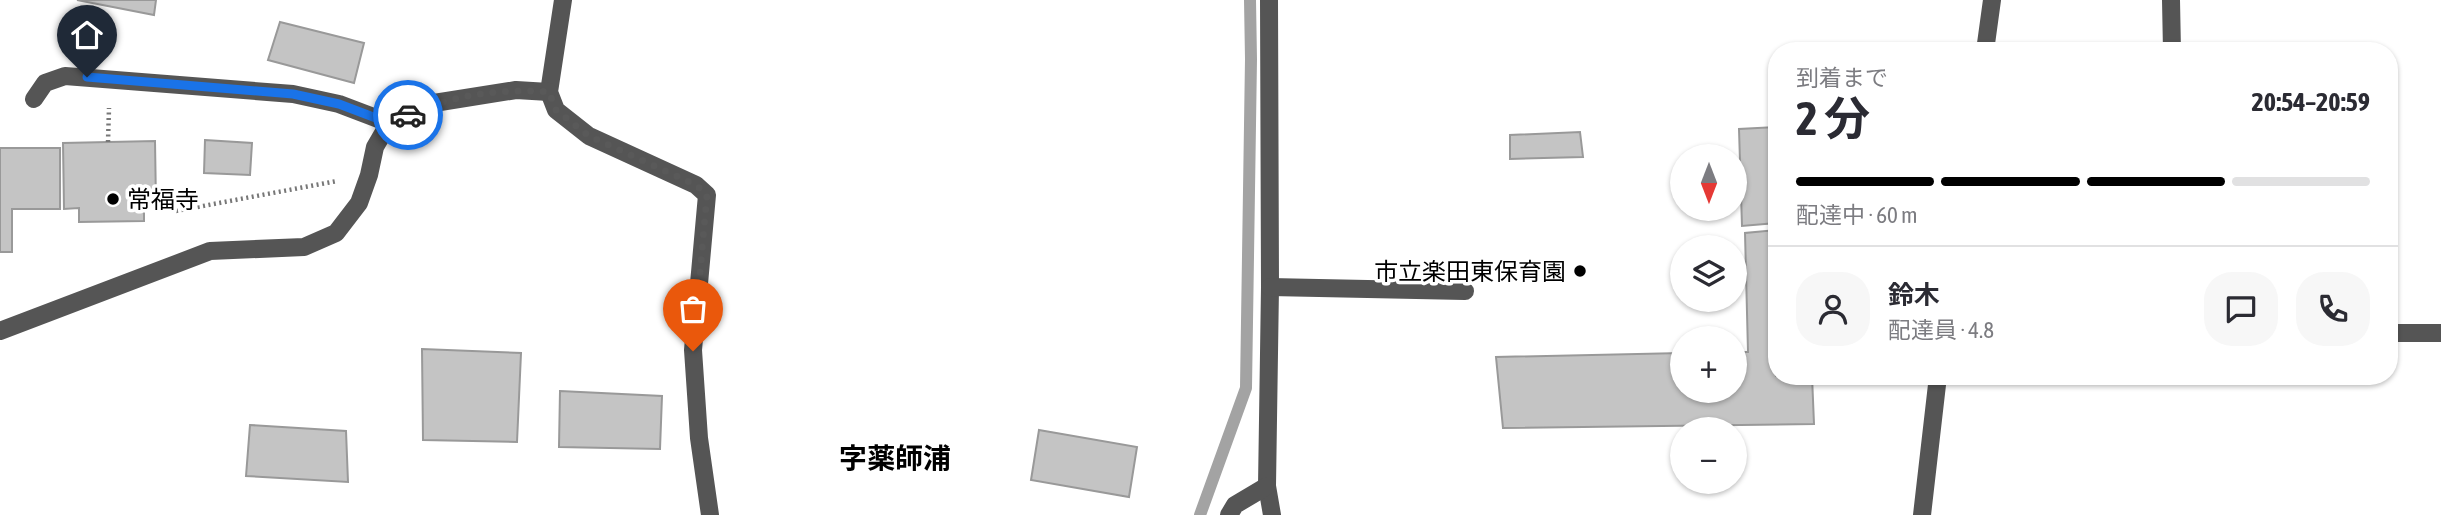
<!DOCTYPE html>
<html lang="ja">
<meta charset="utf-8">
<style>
body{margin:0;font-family:"Asap Condensed","Noto Sans JP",sans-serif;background:#f7f7f7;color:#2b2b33;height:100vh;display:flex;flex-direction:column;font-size:26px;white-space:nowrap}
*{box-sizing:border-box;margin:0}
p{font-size:23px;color:#7c7c81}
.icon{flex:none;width:38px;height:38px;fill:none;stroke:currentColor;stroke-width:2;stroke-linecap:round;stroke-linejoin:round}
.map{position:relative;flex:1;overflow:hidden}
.drawer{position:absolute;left:1768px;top:42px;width:630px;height:343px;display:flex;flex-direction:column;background:#fff;border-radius:28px;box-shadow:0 2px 5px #0004}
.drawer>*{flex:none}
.needle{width:46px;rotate:180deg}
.buttons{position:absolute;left:1670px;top:144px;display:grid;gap:14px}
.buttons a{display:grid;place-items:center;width:77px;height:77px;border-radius:50%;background:#fff;box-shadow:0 2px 5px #0004;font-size:35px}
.pin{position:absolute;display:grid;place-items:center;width:60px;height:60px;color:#fff;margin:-72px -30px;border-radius:50% 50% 50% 0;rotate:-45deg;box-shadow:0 0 7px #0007}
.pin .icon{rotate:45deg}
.courier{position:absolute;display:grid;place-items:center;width:70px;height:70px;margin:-35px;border:5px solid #1a73e8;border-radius:50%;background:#fff;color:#222;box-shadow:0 2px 9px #0007}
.overview em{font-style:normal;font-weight:700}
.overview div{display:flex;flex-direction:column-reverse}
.overview{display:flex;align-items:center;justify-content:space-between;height:119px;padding:0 28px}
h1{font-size:46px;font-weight:700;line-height:52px}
.bar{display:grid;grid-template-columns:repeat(4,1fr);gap:10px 7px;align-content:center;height:84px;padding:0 28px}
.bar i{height:9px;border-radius:5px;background:#e1e1e2}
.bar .on{background:#000}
.bar p{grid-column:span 4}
.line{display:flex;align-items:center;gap:18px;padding:0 28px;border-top:2px solid #e1e1e2}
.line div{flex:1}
.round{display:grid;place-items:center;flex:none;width:74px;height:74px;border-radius:28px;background:#f7f7f7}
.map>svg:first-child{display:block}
</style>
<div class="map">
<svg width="2441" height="515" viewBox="0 0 2441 515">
<rect width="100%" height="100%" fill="#fff"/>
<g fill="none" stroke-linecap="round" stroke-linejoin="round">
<!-- stream -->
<path stroke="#a3a3a3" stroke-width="12" d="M 1200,515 L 1246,388 L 1251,59 L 1250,0"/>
</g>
<!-- building -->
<g fill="#c4c4c4" stroke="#999" stroke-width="2">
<path d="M 77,0 L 156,0 L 154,15 Z"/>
<path d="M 280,22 L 364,43 L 354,83 L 268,60 Z"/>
<path d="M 1776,127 L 1776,223 L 1742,226 L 1739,129 Z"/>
<path d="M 1580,132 L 1583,157 L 1510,159 L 1510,135 Z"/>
<path d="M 205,140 L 252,143 L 250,175 L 204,173 Z"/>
<path d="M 155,141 L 156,204 L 144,204 L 144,221 L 79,222 L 79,208 L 64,209 L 63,143 Z"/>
<path d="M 0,148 L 60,148 L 60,209 L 12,209 L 12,252 L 0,252 Z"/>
<path d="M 1776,230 L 1776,376 L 1812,376 L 1814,424 L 1503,428 L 1496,357 L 1682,353 L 1682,390 L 1734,390 L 1734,352 L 1748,352 L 1745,233 Z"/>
<path d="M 422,349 L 521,353 L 517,442 L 423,440 Z"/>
<path d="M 560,391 L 662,396 L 660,449 L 559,447 Z"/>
<path d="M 250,425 L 346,431 L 348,482 L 246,476 Z"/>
<path d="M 1039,430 L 1137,447 L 1129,497 L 1031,480 Z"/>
</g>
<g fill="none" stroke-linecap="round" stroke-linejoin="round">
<!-- path -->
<g stroke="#777" stroke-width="4.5" stroke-dasharray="2 3.5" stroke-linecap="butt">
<path d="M 108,142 L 109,108"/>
<path d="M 176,211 L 337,181"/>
</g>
<!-- minor -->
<g stroke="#555" stroke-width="18">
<path d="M 563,0 L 549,92 L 556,110 L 589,136 L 696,185 L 707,195 L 693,350 L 699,438 L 710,515"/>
<path d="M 1269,0 L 1270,287 L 1267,486 L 1272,515"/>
<path d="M 2171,0 L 2172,51"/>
<path d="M 1985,51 L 1992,0"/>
<path d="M 34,99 L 45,83 L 65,76 L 293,94 L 339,104 L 389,123"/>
<path d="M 1270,287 L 1465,291"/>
<path d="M 0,331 L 210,251 L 304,247 L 336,233 L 359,203 L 369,175 L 375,147 L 389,123 L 434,103 L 516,90 L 549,92"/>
<path d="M 2389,333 L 2441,333"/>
<path d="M 1229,515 L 1235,505 L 1267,486"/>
<path d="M 1922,515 L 1938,376"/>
</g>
</g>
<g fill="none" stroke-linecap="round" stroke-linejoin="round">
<!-- done -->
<path stroke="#595959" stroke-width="7" stroke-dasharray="0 12.6" d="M 408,115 C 452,95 500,88 549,92 L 556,110 L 589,136 L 696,185 L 707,195 L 693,351"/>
<!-- route -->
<path stroke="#1a73e8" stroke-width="9" d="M 87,77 L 293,94 L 339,104 L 389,123 L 408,115"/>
</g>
<!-- markers -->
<g fill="#000" stroke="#fff" stroke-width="2.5">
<circle cx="113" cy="199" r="7"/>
<circle cx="1580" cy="271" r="7"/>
</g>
<g text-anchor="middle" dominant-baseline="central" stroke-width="7" stroke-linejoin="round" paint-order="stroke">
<!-- poi labels -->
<g font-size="24" fill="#000" stroke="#fff" text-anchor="start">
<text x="127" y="199">常福寺</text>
<text x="1566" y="271" text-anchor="end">市立楽田東保育園</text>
</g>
<!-- quarter labels -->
<g font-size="28" font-weight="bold" fill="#000" stroke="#fff">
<text x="895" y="458">字薬師浦</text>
</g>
</g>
</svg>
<div class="buttons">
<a><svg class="needle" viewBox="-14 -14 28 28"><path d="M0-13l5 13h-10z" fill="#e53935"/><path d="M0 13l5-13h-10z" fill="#7c7c81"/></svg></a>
<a><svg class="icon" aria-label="layers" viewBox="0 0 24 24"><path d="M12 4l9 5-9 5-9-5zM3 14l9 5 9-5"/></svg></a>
<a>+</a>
<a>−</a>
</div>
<div class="pin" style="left:693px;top:351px;background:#ea580c"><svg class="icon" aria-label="bag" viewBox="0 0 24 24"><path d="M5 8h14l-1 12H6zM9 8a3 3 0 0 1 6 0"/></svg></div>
<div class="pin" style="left:87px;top:77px;background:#1f2937"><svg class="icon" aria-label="home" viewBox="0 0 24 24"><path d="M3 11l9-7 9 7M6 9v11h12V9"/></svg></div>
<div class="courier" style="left:408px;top:115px"><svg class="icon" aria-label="car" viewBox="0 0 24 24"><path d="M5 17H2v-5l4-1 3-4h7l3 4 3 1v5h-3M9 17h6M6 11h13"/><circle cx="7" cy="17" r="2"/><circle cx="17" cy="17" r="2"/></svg></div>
<section class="drawer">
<div class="overview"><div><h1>2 分</h1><p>到着まで</p></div><em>20:54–20:59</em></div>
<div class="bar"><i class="on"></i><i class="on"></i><i class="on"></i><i></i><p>配達中 · 60 m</p></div>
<div class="line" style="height:126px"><a class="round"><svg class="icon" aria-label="person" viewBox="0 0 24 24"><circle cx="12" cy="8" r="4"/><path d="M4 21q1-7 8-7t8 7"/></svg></a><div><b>鈴木</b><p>配達員 · 4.8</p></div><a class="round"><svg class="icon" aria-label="chat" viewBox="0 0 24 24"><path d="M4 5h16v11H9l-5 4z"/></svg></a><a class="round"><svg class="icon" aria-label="phone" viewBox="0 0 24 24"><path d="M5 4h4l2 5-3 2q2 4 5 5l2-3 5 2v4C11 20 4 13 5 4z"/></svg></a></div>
</section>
</div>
